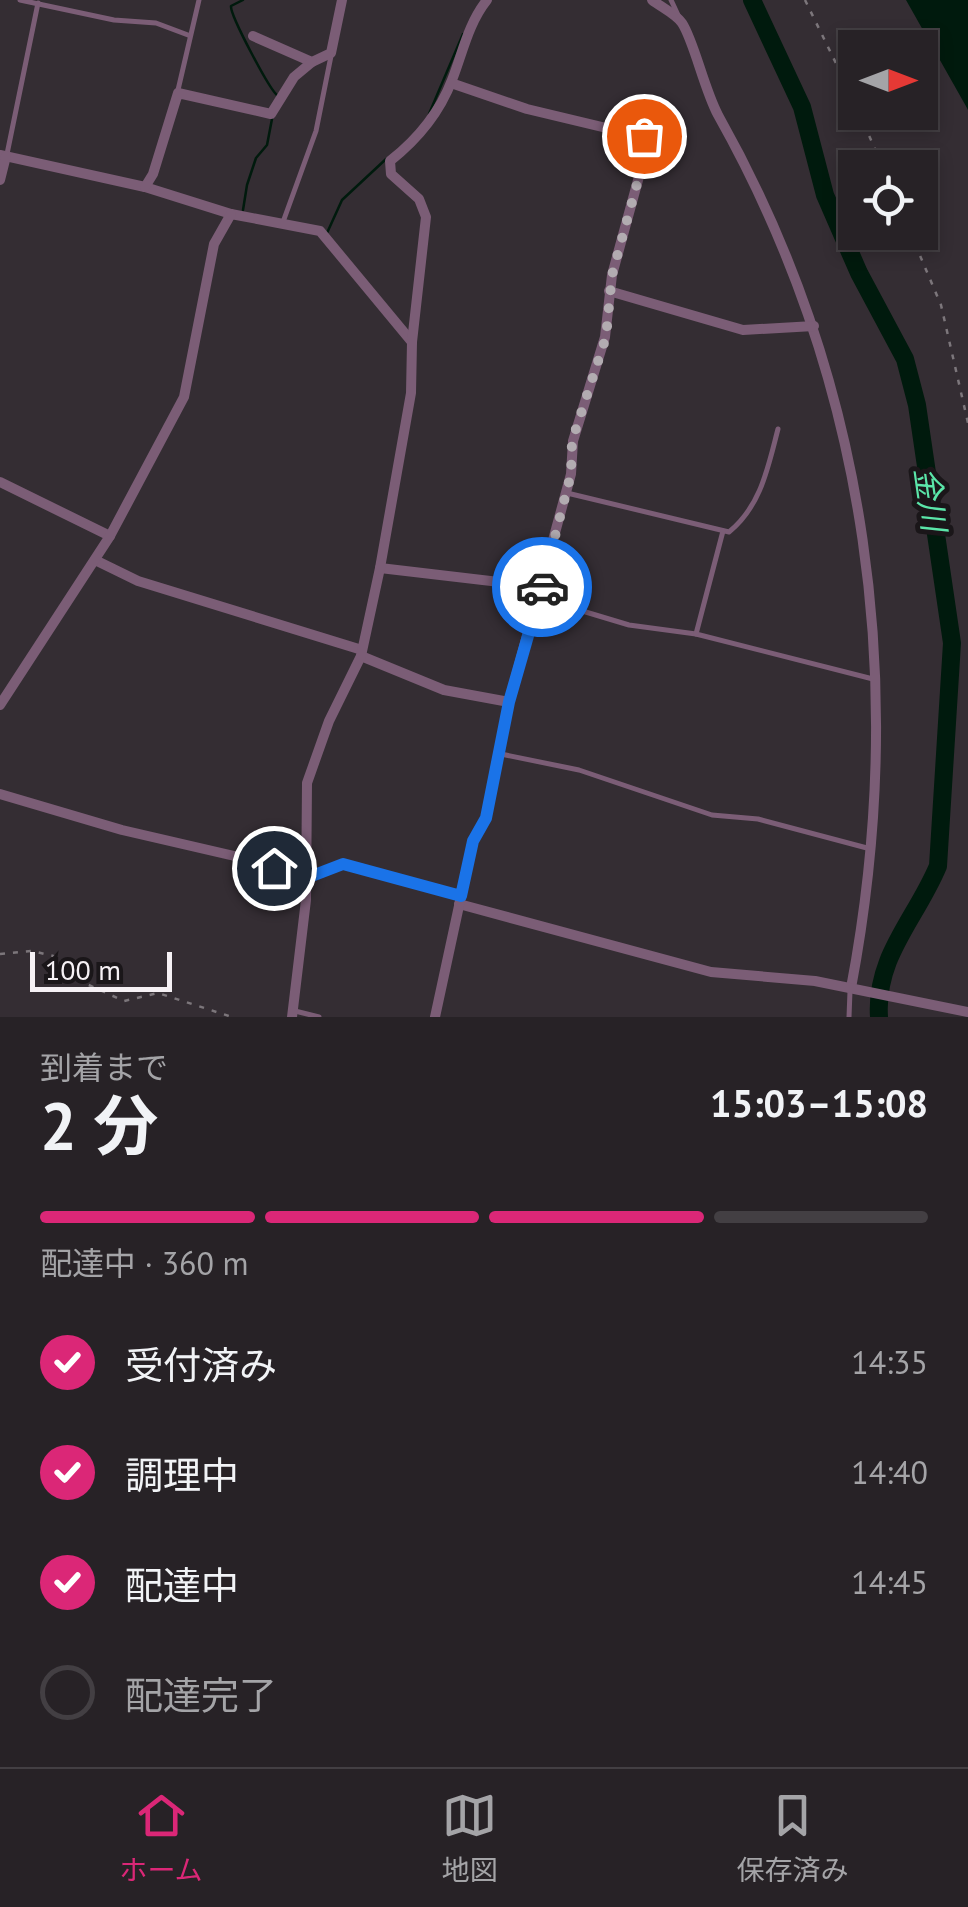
<!DOCTYPE html>
<html lang="ja">
<meta charset="utf-8">
<style>
body{margin:0;font-family:"PT Sans","Noto Sans JP",sans-serif;background:#332f32;color:#f1f3f6;height:100vh;display:flex;flex-direction:column;font-size:38px;white-space:nowrap}
*{box-sizing:border-box;margin:0}
p{font-size:32px;color:#a4a4a7}
.icon{flex:none;width:55px;height:55px;fill:none;stroke:currentColor;stroke-width:2;stroke-linecap:round;stroke-linejoin:round}
.map{position:relative;height:1017px;overflow:hidden}
.side{display:flex;flex-direction:column;background:#272226;flex:1}
.side>*{flex:none}
.needle{width:65px;rotate:90deg}
.fabs{position:absolute;left:838px;top:30px;display:grid;gap:20px}
.fabs a{display:grid;place-items:center;width:100px;height:100px;border-radius:0px;background:#272226;box-shadow:0 5px 15px #0003,0 0 0 2px #433f43;font-size:50px}
.scale{position:absolute;left:30px;bottom:25px;width:142px;box-sizing:border-box;padding-left:10px;border:5px solid #f6f1f5;border-top:0;font-size:28px;line-height:35px;white-space:nowrap;color:#f6f1f5;-webkit-text-stroke:8px #1a1619;paint-order:stroke}
.pin{position:absolute;display:grid;place-items:center;width:85px;height:85px;color:#fff;margin:-42px;border:5px solid #fff;border-radius:50%;box-shadow:0 2px 10px #0007}
.courier{position:absolute;display:grid;place-items:center;width:100px;height:100px;margin:-50px;border:8px solid #1a73e8;border-radius:50%;background:#fff;color:#222;box-shadow:0 2px 12px #0007}
.headline em{font-style:normal;font-weight:700}
.headline div{display:flex;flex-direction:column-reverse}
.headline{display:flex;align-items:center;justify-content:space-between;height:170px;padding:0 40px}
h1{font-size:65px;font-weight:700;line-height:75px}
.bar{display:grid;grid-template-columns:repeat(4,1fr);gap:15px 10px;align-content:center;height:120px;padding:0 40px}
.bar i{height:12px;border-radius:8px;background:#433f43}
.bar .active{background:#db2777}
.bar p{grid-column:span 4}
ol{padding:0 40px;list-style:none}
li{display:flex;align-items:center;gap:30px;height:110px}
li p{margin-inline-start:auto}
li .icon{padding:10px;border-radius:50%;background:#db2777;color:#fff;stroke-width:4}
li:last-child{color:#a4a4a7}
li i{width:55px;height:55px;border:5px solid #433f43;border-radius:50%}
.tab-bar{display:flex;justify-content:space-around;align-items:center;height:140px;border-top:2px solid #433f43;background:#272226;font-size:28px;color:#a4a4a7}
.tab-bar a{display:grid;justify-items:center;gap:5px}
.tab-bar .active{color:#db2777}
.map>svg:first-child{display:block}
</style>
<div class="map">
<svg width="968" height="1017" viewBox="0 0 968 1017">
<rect width="100%" height="100%" fill="#342d33"/>
<!-- water -->
<path fill="#001a0d" d="M 906,0 L 968,0 L 968,110 L 967,108 Z"/>
<g fill="none" stroke-linecap="round" stroke-linejoin="round">
<!-- stream -->
<g stroke="#001a0d" stroke-width="2.5">
<path d="M 243,0 L 231,6 C 230,15 270,91 278,96"/>
<path d="M 429,114 L 463,34"/>
<path d="M 243,210 L 247,185 L 256,158 L 267,145 L 272,119"/>
<path d="M 327,233 L 342,200 L 386,159"/>
</g>
<!-- river -->
<path stroke="#001a0d" stroke-width="18" d="M 752,0 L 802,107 L 825,195 L 859,273 L 905,359 L 917,405 L 952,643 L 938,866 C 916,919 875,956 879,1017"/>
<!-- path -->
<g stroke="#7c767b" stroke-width="2.5" stroke-dasharray="5 8" stroke-linecap="butt">
<path d="M 805,0 L 855,102"/>
<path d="M 859,112 L 883,168"/>
<path d="M 910,232 L 941,305 L 968,423"/>
<path d="M 0,954 L 32,951 L 62,958 L 69,976 L 124,1001 L 158,993 L 232,1017"/>
</g>
<!-- service -->
<g stroke="#7b5d76" stroke-width="5">
<path d="M 20,0 L 114,20 L 156,23 L 188,35"/>
<path d="M 671,0 L 678,15"/>
<path d="M 178,90 L 199,0"/>
<path d="M 7,154 L 38,3"/>
<path d="M 283,222 L 316,131 L 331,56"/>
<path d="M 567,493 L 729,532 C 761,506 768,467 778,429"/>
<path d="M 539,598 L 629,625 L 696,634 L 873,679"/>
<path d="M 696,634 L 723,531"/>
<path d="M 501,754 L 579,770 L 712,815 L 758,819 L 867,848"/>
<path d="M 295,1011 L 319,1017"/>
<path d="M 849,1017 L 850,991"/>
</g>
<!-- minor -->
<g stroke="#7b5d76" stroke-width="10">
<path d="M 652,0 C 661,7 676,14 682,23 C 694,41 704,89 718,115 C 869,383 908,687 851,988"/>
<path d="M 253,36 L 312,62 L 331,53 L 342,0"/>
<path d="M 0,155 L 145,187 L 231,214 L 320,231 L 412,342"/>
<path d="M 0,180 L 6,156"/>
<path d="M 145,187 L 153,174 L 178,93 L 271,114 L 294,77 L 312,62"/>
<path d="M 609,291 L 743,330 L 814,326"/>
<path d="M 0,482 L 110,536"/>
<path d="M 95,560 L 138,581 L 362,650"/>
<path d="M 380,568 L 542,587"/>
<path d="M 361,656 L 444,690 L 509,702"/>
<path d="M 0,705 L 110,536 L 184,397 L 214,244 L 231,214"/>
<path d="M 0,794 L 122,830 L 243,858 L 305,879 L 343,864 L 461,896"/>
<path d="M 459,904 L 711,972 L 815,981 L 968,1012"/>
<path d="M 292,1017 L 306,900 L 307,783 L 329,721 L 361,656 L 380,568 L 411,393 L 412,342 L 426,217 L 419,199 L 391,174 L 390,161 C 418,139 439,114 452,80 C 463,52 468,24 487,0"/>
<path d="M 435,1017 L 473,841 L 486,818 L 509,702 L 571,474 L 573,441 L 605,337 L 612,275 L 643,162 L 644,137 L 527,109 L 451,83"/>
</g>
</g>
<g fill="none" stroke-linecap="round" stroke-linejoin="round">
<!-- done -->
<path stroke="#b2acb1" stroke-width="10" stroke-dasharray="0 18" d="M 542,587 L 571,474 L 572,441 L 606,337 L 612,275 L 643,162 L 644,136"/>
<!-- route -->
<path stroke="#1a73e8" stroke-width="12" d="M 274,868 L 304,879 L 343,864 L 461,896 L 473,841 L 486,818 L 509,702 L 542,587"/>
</g>
<g text-anchor="middle" dominant-baseline="central" stroke-width="10" stroke-linejoin="round" paint-order="stroke">
<!-- water labels -->
<g font-size="32" font-style="italic" fill="#5be6a9" stroke="#1a1619">
<text transform="translate(931 499) rotate(82)">金川</text>
</g>
</g>
</svg>
<div class="fabs">
<a><svg class="needle" viewBox="-14 -14 28 28"><path d="M0-13l5 13h-10z" fill="#e53935"/><path d="M0 13l5-13h-10z" fill="#a4a4a7"/></svg></a>
<a><svg class="icon" aria-label="locate" viewBox="0 0 24 24"><circle cx="12" cy="12" r="6"/><path d="M12 2v4M12 18v4M2 12h4M18 12h4"/></svg></a>
</div>
<div class="scale">100 m</div>
<div class="pin" style="left:644px;top:136px;background:#ea580c"><svg class="icon" aria-label="bag" viewBox="0 0 24 24"><path d="M5 8h14l-1 12H6zM9 8a3 3 0 0 1 6 0"/></svg></div>
<div class="pin" style="left:274px;top:868px;background:#1f2937"><svg class="icon" aria-label="home" viewBox="0 0 24 24"><path d="M3 11l9-7 9 7M6 9v11h12V9"/></svg></div>
<div class="courier" style="left:542px;top:587px"><svg class="icon" aria-label="car" viewBox="0 0 24 24"><path d="M5 17H2v-5l4-1 3-4h7l3 4 3 1v5h-3M9 17h6M6 11h13"/><circle cx="7" cy="17" r="2"/><circle cx="17" cy="17" r="2"/></svg></div>
</div>
<section class="side">
<div class="headline"><div><h1>2 分</h1><p>到着まで</p></div><em>15:03–15:08</em></div>
<div class="bar"><i class="active"></i><i class="active"></i><i class="active"></i><i></i><p>配達中 · 360 m</p></div>
<ol>
<li><svg class="icon" aria-label="check" viewBox="0 0 24 24"><path d="M5 12l5 5 9-10"/></svg>受付済み<p>14:35</p></li>
<li><svg class="icon" aria-label="check" viewBox="0 0 24 24"><path d="M5 12l5 5 9-10"/></svg>調理中<p>14:40</p></li>
<li><svg class="icon" aria-label="check" viewBox="0 0 24 24"><path d="M5 12l5 5 9-10"/></svg>配達中<p>14:45</p></li>
<li><i></i>配達完了</li>
</ol>
</section>
<nav class="tab-bar">
<a class="active"><svg class="icon" aria-label="home" viewBox="0 0 24 24"><path d="M3 11l9-7 9 7M6 9v11h12V9"/></svg>ホーム</a>
<a><svg class="icon" aria-label="map" viewBox="0 0 24 24"><path d="M3 6l6-2 6 2 6-2v14l-6 2-6-2-6 2zM9 4v14M15 6v14"/></svg>地図</a>
<a><svg class="icon" aria-label="saved" viewBox="0 0 24 24"><path d="M7 4h10v16l-5-4-5 4z"/></svg>保存済み</a>
</nav>
